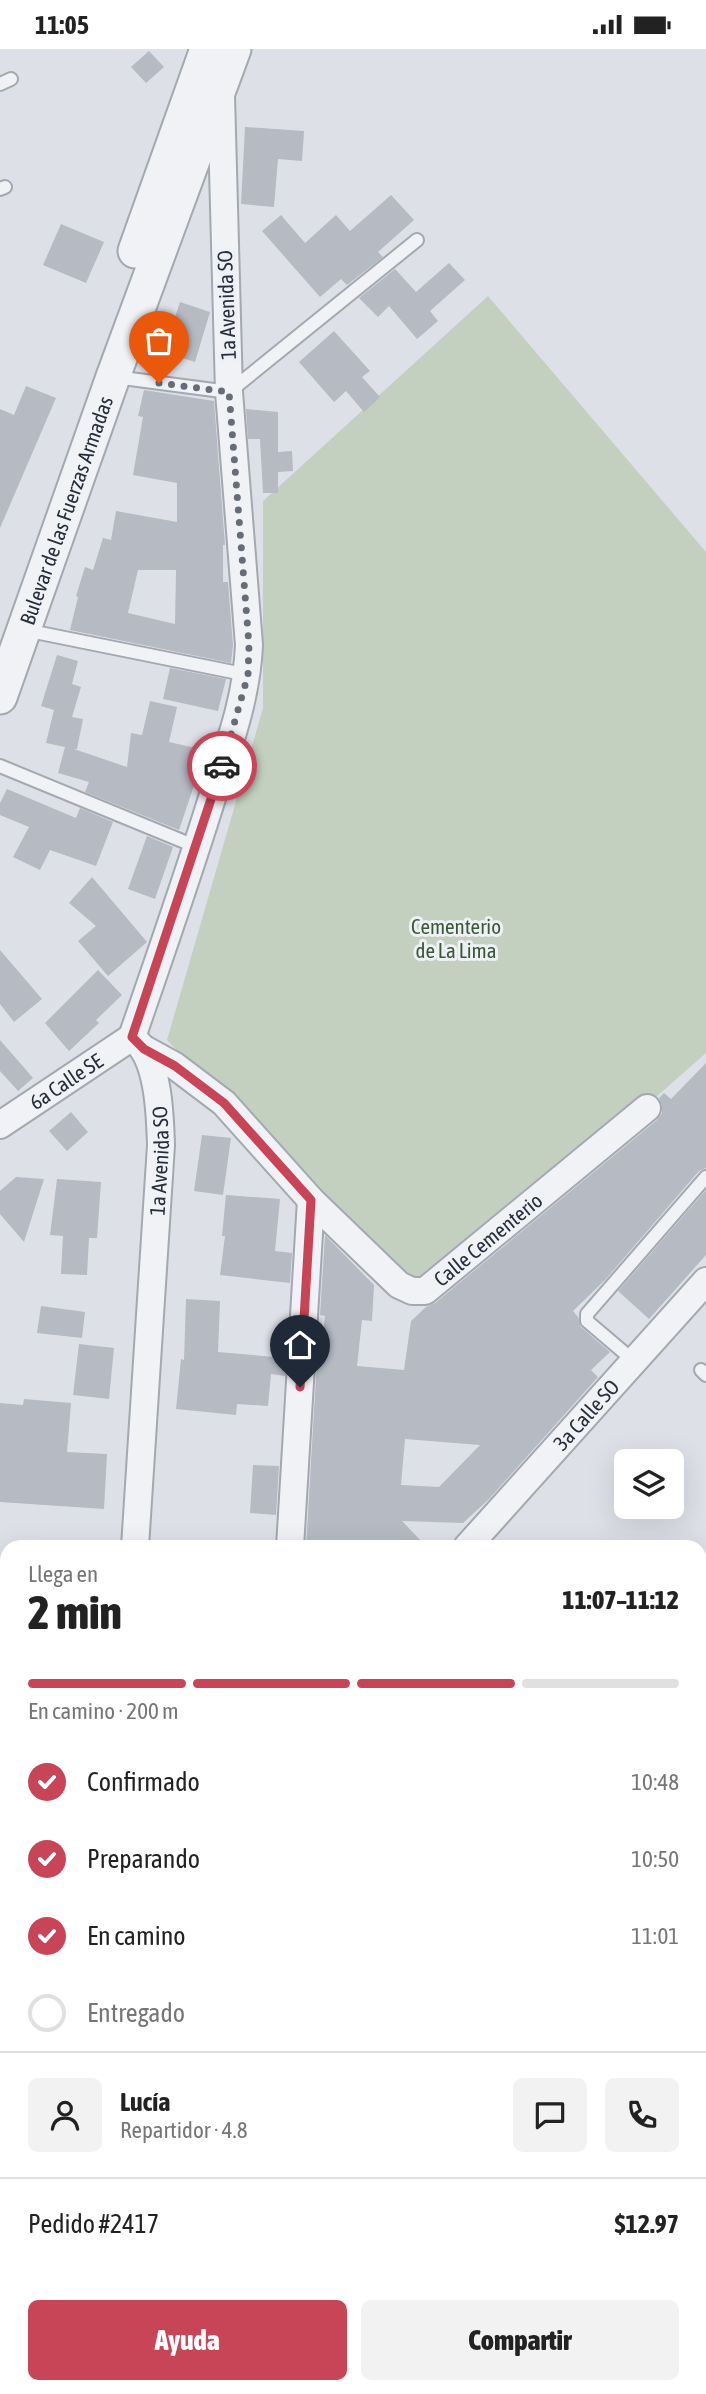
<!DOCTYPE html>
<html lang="es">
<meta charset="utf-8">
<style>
body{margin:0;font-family:"Asap Condensed",sans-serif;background:#f2f2f2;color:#222;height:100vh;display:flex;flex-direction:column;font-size:26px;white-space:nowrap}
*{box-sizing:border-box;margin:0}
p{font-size:23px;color:#767676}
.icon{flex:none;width:38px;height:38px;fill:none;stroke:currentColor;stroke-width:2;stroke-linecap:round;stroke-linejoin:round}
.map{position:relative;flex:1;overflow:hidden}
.drawer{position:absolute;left:0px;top:1491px;width:707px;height:854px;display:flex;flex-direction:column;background:#fff;border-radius:21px 21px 0 0;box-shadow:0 7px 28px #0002}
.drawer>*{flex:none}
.controls{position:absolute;left:614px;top:1400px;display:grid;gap:14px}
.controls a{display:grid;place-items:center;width:70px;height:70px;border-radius:10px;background:#fff;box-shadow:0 7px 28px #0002;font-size:35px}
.pin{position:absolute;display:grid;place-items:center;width:60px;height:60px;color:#fff;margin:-72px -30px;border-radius:50% 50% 50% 0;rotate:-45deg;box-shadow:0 0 7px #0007}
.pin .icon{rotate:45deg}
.courier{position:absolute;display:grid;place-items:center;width:70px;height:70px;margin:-35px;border:5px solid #c84557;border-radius:50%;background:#fff;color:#222;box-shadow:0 2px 9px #0007}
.summary em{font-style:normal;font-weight:800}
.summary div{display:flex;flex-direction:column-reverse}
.summary{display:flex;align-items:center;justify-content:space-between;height:119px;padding:0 28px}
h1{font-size:46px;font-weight:800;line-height:52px}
.bar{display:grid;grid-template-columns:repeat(4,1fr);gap:10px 7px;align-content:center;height:84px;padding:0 28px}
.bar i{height:9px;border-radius:5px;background:#e0e0e0}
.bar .selected{background:#c84557}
.bar p{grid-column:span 4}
.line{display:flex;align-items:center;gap:18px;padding:0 28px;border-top:2px solid #e0e0e0}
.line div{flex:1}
.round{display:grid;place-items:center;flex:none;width:74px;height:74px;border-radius:10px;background:#f2f2f2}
ol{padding:0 28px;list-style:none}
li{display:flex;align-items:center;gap:21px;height:77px}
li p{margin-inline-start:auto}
li .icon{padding:7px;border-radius:50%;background:#c84557;color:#fff;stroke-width:4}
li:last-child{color:#767676}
li i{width:38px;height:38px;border:4px solid #e0e0e0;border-radius:50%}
.action{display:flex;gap:14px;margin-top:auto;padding:14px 28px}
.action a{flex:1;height:80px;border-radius:10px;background:#c84557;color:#fff;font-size:28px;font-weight:800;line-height:80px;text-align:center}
.action a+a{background:#f2f2f2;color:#222}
.status{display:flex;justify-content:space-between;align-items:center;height:49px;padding:0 35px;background:#fff;direction:ltr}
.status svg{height:19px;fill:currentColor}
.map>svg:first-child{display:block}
</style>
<div class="status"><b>11:05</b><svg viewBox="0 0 49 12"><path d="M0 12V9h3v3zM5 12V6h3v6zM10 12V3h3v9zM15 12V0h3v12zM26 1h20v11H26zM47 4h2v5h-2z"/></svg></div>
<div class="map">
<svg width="706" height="2345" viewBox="0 0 706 2345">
<rect width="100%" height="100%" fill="#dde1e7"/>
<!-- green -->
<g fill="#c3d0bf">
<path d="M 488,247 L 706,503 L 706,1004 L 421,1255 L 167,991 L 263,659 L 263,452 Z"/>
<rect x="700" y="1771" width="6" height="442"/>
</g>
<!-- building -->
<g fill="#b5bac3" fill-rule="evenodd">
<path d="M 149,2 L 164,18 L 146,34 L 131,18 Z"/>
<path d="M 245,78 L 304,82 L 302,112 L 278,110 L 274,158 L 241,155 Z"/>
<path d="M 391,146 L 414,171 L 378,203 L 383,208 L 347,236 L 341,230 L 320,248 L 262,182 L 281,166 L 305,194 L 336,166 L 350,182 Z"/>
<path d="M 61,175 L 104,193 L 86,234 L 43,216 Z"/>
<path d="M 449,214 L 465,231 L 430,262 L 438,272 L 417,290 L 389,257 L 378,268 L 359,249 L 395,220 L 416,243 Z"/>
<path d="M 180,253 L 210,263 L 195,313 L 164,303 Z"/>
<path d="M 334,282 L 370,322 L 362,328 L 380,348 L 364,363 L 346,342 L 334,353 L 299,313 Z"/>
<path d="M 26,337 L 56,349 L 0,479 L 0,360 L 14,366 Z"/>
<path d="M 144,341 L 214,352 L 225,496 L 223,496 L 223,533 L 228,533 L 233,596 L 231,614 L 70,581 L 78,548 L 76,547 L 85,518 L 93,521 L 103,489 L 111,491 L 116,462 L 177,473 L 177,434 L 133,426 L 143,368 L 138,367 ZM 138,521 L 176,521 L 175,575 L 128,564 Z"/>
<path d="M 246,360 L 278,363 L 278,403 L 292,402 L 293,422 L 278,423 L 278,444 L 263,444 L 260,390 L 248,390 Z"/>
<path d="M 57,606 L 78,612 L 72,635 L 81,638 L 72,668 L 83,670 L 77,700 L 74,700 L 127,718 L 131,684 L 142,686 L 150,652 L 177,658 L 169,693 L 204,701 L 201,716 L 179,781 L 85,743 L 89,733 L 58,724 L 65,698 L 46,694 L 54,661 L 41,657 Z"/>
<path d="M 170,619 L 226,630 L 218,662 L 163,650 Z"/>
<path d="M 7,740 L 76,769 L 80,759 L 113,773 L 96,817 L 50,801 L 40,821 L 13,808 L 29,778 L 0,766 L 0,754 Z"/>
<path d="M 147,787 L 173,798 L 155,850 L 128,840 Z"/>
<path d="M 92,828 L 147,893 L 108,927 L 78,892 L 96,877 L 69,854 Z"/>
<path d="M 0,901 L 42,950 L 14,973 L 0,955 Z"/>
<path d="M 98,921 L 122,946 L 96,971 L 99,974 L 69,1002 L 45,974 Z"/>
<path d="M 0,991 L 33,1029 L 18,1042 L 0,1022 Z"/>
<path d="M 706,1014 L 706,1119 L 699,1122 L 605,1231 L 573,1262 L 578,1268 L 581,1278 L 610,1303 L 591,1321 L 598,1328 L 489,1450 L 463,1474 L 402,1472 L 427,1498 L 306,1498 L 317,1311 L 320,1312 L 325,1267 L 320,1266 L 325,1186 L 374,1236 L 372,1272 L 362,1271 L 357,1317 L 404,1321 L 411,1272 L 426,1258 L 435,1254 L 657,1071 L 662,1064 L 662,1056 L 659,1049 L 664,1044 L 671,1050 ZM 405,1390 L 480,1396 L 439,1438 L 401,1436 Z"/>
<path d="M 71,1063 L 88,1083 L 67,1102 L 49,1082 Z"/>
<path d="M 202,1086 L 231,1089 L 223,1146 L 194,1142 Z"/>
<path d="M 16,1128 L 44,1130 L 24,1193 L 0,1165 L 0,1142 Z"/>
<path d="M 57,1130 L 101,1133 L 97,1189 L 89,1189 L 87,1226 L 61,1225 L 63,1187 L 50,1186 Z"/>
<path d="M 706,1141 L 706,1206 L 649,1270 L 618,1242 Z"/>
<path d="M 226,1146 L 280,1150 L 275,1202 L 292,1204 L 290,1234 L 220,1226 L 225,1187 L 222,1187 Z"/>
<path d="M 186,1250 L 220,1252 L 218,1303 L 286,1309 L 285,1327 L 271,1325 L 268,1357 L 237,1355 L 236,1366 L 176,1360 L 181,1310 L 184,1311 Z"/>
<path d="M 41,1257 L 85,1263 L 82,1289 L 37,1284 Z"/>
<path d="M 79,1295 L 114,1299 L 109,1350 L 73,1346 Z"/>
<path d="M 24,1350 L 71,1354 L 67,1403 L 107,1405 L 104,1460 L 0,1453 L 0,1354 L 23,1356 Z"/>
<path d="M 253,1416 L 279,1417 L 276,1466 L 250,1464 Z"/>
</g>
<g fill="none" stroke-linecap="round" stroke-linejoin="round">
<!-- service casing -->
<g stroke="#a3a8b1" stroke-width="16">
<g id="service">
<path d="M 0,35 L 11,30"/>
<path d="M 0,140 L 5,138"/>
<path d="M 115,328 L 229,343 L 417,191"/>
<path d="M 25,581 L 248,626"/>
<path d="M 0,717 L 197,798"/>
<path d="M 634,1312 L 587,1272 L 587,1265 L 706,1128"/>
<path d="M 701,1321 L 706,1326"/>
</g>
</g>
<!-- minor casing -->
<g stroke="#a3a8b1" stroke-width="30">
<g id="minor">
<path d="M 132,988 C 160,907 188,827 213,746 C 229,696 247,648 249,596 L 229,343 L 221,46"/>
<path id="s1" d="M 144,1000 L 175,1017 L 224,1054 L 311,1151 L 399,1236 L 412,1242 L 425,1242 L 647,1059"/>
<path id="s2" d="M 0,1076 L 132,988"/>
<path id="s3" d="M 135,1498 L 161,1096 C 160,1068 159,1016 138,994"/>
<path d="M 290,1498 L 311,1151"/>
<path id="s4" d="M 467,1498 L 706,1232"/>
<path d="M 0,1902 L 7,1895"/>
<path d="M 0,2260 L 7,2260"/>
<path d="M 700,2268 L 706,2268"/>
<path d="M 328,2345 L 329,2338"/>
</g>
</g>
<!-- tertiary casing -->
<g stroke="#a3a8b1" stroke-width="37">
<g id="tertiary">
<path d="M 135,202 L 207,0"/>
<path id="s5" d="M 0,648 L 113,328 L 234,0"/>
</g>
</g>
<!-- service -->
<use href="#service" stroke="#f0f2f5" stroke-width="12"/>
<!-- minor -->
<use href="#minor" stroke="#f0f2f5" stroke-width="26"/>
<!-- tertiary -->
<use href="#tertiary" stroke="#f0f2f5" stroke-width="33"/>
</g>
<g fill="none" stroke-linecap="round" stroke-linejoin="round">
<!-- done -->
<path stroke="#676d78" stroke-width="7" stroke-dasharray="0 12.6" d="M 159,334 L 229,343 L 249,596 L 248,626 L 222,717"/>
<!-- route -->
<path stroke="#c84557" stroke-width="9" d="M 222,717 L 132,988 L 144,1000 L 175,1017 L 224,1054 L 311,1151 L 300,1338"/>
</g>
<g text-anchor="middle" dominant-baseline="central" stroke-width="6" stroke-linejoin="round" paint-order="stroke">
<!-- street labels -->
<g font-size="21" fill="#272f3d" stroke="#edf0f4">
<text transform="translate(226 256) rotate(-92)">1a Avenida SO</text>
<text stroke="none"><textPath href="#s5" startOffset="198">Bulevar de las Fuerzas Armadas</textPath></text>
<text stroke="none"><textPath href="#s2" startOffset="79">6a Calle SE</textPath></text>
<text stroke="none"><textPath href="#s3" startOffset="387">1a Avenida SO</textPath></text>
<text stroke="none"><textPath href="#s1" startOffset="458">Calle Cementerio</textPath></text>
<text stroke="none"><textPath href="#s4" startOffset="178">3a Calle SO</textPath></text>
</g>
<!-- park labels -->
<g font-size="21" fill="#3b5835" stroke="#edf0f4">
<text x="456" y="877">Cementerio<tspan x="456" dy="24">de La Lima</tspan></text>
</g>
</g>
</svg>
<div class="controls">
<a><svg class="icon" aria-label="layers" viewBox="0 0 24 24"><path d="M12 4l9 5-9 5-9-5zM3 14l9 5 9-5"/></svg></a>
</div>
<div class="pin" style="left:159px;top:334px;background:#ea580c"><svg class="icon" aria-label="bag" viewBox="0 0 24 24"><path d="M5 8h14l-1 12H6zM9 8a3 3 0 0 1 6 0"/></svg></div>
<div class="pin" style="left:300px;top:1338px;background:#1f2937"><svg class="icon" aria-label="home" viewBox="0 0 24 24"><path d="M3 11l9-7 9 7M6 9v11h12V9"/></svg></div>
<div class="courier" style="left:222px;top:717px"><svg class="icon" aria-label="car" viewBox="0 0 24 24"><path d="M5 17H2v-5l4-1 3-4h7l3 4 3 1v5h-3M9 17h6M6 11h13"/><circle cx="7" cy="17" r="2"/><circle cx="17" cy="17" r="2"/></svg></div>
<section class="drawer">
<div class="summary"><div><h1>2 min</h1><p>Llega en</p></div><em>11:07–11:12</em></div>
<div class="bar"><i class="selected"></i><i class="selected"></i><i class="selected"></i><i></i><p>En camino · 200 m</p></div>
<ol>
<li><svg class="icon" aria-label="check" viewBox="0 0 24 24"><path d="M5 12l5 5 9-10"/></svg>Confirmado<p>10:48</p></li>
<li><svg class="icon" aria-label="check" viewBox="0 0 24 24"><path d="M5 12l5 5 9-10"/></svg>Preparando<p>10:50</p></li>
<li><svg class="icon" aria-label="check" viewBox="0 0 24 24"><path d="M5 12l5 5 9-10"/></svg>En camino<p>11:01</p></li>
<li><i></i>Entregado</li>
</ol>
<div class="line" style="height:126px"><a class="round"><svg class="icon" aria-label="person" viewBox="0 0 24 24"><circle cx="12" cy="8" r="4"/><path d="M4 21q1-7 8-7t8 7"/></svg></a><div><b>Lucía</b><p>Repartidor · 4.8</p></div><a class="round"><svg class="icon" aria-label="chat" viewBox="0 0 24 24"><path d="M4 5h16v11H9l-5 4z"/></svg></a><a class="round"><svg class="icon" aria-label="phone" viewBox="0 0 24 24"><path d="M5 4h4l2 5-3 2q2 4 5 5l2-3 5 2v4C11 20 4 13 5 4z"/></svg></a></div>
<div class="line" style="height:91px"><div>Pedido #2417</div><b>$12.97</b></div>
<div class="action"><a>Ayuda</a><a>Compartir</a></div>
</section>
</div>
